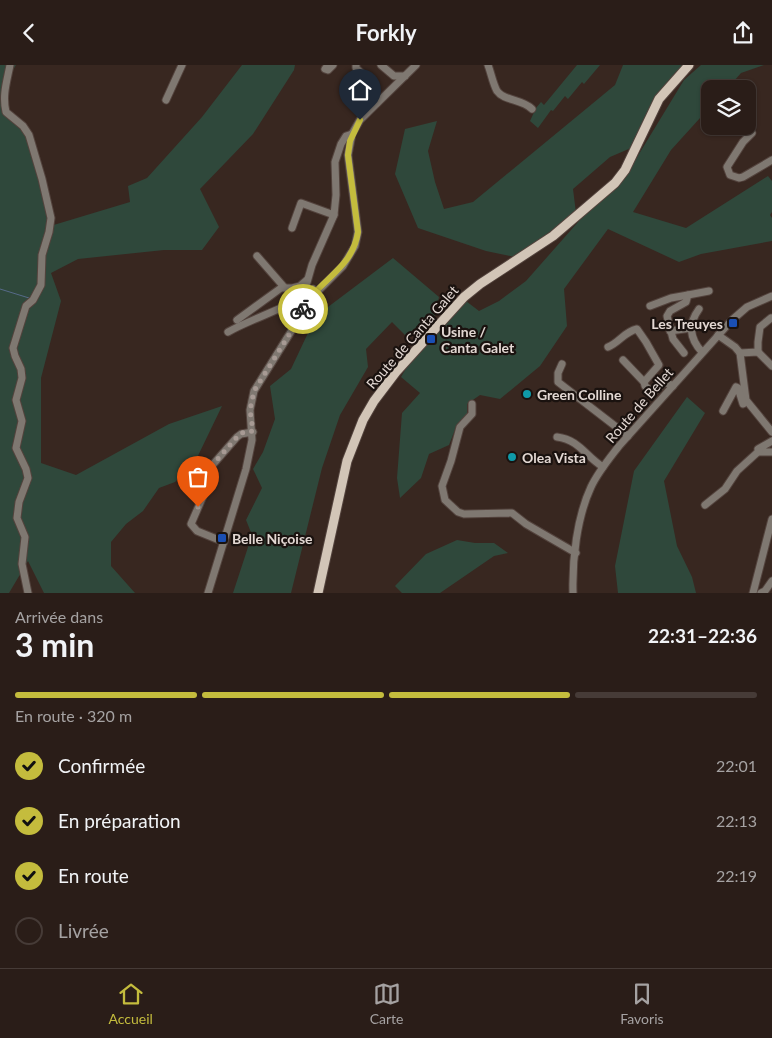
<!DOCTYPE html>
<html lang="fr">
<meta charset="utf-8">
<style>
body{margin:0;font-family:Lato,sans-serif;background:#362a25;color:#f1f3f6;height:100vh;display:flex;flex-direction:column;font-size:19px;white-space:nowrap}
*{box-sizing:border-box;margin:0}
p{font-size:16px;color:#a5a2a2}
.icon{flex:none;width:28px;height:28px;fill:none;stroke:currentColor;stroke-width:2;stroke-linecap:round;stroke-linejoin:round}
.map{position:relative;height:528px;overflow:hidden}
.drawer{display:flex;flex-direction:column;background:#2a1d18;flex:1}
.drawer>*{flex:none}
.fabs{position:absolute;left:701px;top:15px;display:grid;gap:10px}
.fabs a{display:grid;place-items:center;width:55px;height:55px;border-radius:10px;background:#2a1d18;box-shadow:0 1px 4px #0004,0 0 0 1px #463b37;font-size:25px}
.pin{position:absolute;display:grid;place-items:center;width:42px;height:42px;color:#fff;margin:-51px -21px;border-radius:50% 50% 50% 0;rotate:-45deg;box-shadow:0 0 5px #0007}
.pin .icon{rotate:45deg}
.courier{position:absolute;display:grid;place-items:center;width:50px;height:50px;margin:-25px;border:4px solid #c4bc3d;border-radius:50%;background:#fff;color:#222;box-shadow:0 1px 6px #0007}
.overview em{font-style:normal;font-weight:700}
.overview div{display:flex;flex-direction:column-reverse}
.overview{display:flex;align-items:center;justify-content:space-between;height:85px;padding:0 15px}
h1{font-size:32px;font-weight:700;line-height:38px}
.bar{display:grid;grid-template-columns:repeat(4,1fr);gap:8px 5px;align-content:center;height:60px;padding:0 15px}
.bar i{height:6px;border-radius:4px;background:#463b37}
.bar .active{background:#c4bc3d}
.bar p{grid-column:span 4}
ol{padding:0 15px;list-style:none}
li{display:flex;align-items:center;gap:15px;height:55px}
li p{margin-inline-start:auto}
li .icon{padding:5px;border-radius:50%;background:#c4bc3d;color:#111;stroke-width:4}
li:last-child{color:#a5a2a2}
li i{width:28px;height:28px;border:2px solid #463b37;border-radius:50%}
header{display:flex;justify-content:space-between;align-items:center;height:65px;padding:0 15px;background:#2a1d18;font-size:22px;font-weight:700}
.dock{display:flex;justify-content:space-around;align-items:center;height:70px;border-top:1px solid #463b37;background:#2a1d18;font-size:14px;color:#a5a2a2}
.dock a{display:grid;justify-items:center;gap:2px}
.dock .active{color:#c4bc3d}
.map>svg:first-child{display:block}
</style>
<header><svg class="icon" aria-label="back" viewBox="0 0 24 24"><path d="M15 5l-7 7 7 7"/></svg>Forkly<svg class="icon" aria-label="share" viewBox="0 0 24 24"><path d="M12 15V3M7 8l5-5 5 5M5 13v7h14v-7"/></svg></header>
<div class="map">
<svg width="772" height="528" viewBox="0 0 772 528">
<rect width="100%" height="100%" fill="#382720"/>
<!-- green -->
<g fill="#2f483b">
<path d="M 0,0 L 16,0 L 8,14 L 6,43 L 25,61 L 48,152 L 47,162 L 130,137 L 128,121 L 147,113 L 202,52 L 242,0 L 295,0 L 294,5 L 253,69 L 200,124 L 219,162 L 202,185 L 164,185 L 78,194 L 51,208 L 61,236 L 41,313 L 41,398 L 76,410 L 169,359 L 222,341 L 194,399 L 175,417 L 159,423 L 143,446 L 126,459 L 111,477 L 111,501 L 135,528 L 44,528 L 28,496 L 9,528 L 0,528 Z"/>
<path d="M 577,0 L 600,0 L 584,19 L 582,17 L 568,34 L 565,31 L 553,46 L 551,45 L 538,63 L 530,56 L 536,43 L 541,37 L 544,40 Z"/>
<path d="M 623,0 L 686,0 L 631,83 L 610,92 L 573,124 L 576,148 L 515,192 L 486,186 L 418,163 L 395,109 L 405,64 L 437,56 L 428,86 L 435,117 L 444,144 L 473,137 L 615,20 Z"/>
<path d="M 701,0 L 764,0 L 741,8 L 727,24 L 710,24 L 710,42 L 671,85 L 633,147 L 686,163 L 768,111 L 772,116 L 772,147 L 770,150 L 772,153 L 772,176 L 701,189 L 679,197 L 608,164 L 564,224 L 567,261 L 540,301 L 500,334 L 480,330 L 467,339 L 467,352 L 456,362 L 449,380 L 429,389 L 421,413 L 400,433 L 397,413 L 402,348 L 420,328 L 401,312 L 408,300 L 466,236 L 479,246 L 499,236 L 526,216 L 586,148 L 628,107 L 684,15 Z"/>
<path d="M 393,193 L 439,232 L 433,258 L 425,255 L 406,271 L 392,257 L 366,284 L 368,302 L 340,350 L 322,403 L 291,528 L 233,528 L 252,470 L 246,455 L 262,423 L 253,404 L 263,387 L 275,354 L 270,321 L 291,304 L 316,251 Z"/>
<path d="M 687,332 L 705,348 L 664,416 L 677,481 L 692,512 L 696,528 L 618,528 L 615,501 L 634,406 Z"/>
<path d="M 457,475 L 475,478 L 494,478 L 508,488 L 494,491 L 440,528 L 402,528 L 395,521 L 426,489 Z"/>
</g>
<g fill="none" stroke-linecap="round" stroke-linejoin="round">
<!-- stream -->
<path stroke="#566a88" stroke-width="1" d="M 0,224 L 29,233"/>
<!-- minor casing -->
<g stroke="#53433d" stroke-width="9">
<g id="minor">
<path d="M 10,0 C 7,16 2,30 6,47 L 23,61 L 29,70 L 42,114 L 51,153 L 49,167 L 42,190 L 41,220 L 33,235 L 26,241 L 13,283 L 15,291 L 21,304 L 22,313 L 16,335 L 22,356 L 16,383 L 26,404 L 28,413 L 19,437 L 17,453 L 25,472 L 22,499 L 28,528"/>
<path d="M 328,0 L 325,4 L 328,5 L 333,0"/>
<path d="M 356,0 L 356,3 L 367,13 L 367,26 L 377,38"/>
<path d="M 381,0 L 394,11 L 405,11"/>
<path d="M 488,0 C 491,8 493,19 497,26 C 504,36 522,34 532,44"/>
<path d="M 166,35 L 182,0"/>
<path d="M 752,68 L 743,77 L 727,102 L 730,110 L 739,113 L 743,112 L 772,95"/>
<path d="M 292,163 L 301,138 L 334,150"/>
<path d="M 257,191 L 284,222"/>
<path d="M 299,234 L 306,221 L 312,200 L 334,150 L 336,130 L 335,97 L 341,79 L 346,71 L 352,69"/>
<path d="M 650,241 L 671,233 L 688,230"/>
<path d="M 699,244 C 688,259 689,273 702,287"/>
<path d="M 237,255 L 281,223 L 292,223 L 300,221 L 307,215"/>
<path d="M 670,266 L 691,263"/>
<path d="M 228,267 C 254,252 293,242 313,224"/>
<path d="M 718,270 L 735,282 L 740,288 L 746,335 L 772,367"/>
<path d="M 608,282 C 620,277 624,267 637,264 L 646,277 L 659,300 L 644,317 L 645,321 L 651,326 L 655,326 L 665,317 L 673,321"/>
<path d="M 758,287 L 758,277 L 760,262 L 771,253"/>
<path d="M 684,288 L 673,274 L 667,251 L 670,246 L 686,237 L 688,230 L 709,226"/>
<path d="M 740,288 L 758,287 L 772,301"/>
<path d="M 623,295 L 644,317"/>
<path d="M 562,299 L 558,308 L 558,317 L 628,371"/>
<path d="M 472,339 L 472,349 L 460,362 L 451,396 L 442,421 L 445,435 L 458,447 L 464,449 L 512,448 L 526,459 L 576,488"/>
<path d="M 723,346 L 736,322 L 738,323 L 743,339"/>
<path d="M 557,372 C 580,375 585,391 603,402"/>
<path d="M 772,376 L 758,384 L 760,387 L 772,387"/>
<path d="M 705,440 L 725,424 L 737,406 L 759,386"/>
<path d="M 224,477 L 197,466 L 191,459 L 204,429 L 206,410 L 209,404 L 237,372 L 241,369 L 253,367"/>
<path d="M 208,528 L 246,404 L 252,375 L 250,345 L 254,326 L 297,257 L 305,239 L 343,201 L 355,181 L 358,167 L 348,90 L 352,69 L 360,55 L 416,0"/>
<path d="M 573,528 C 572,495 577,452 591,422 C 598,407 609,394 619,381 L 732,255 L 747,242 L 772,231"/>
<path d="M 753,528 L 772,454"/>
<path d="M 761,528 L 765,526 L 772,516"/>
</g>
</g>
<!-- major casing -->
<g stroke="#53433d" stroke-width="11">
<path id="major" d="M 318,528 L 347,396 L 363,355 L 374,336 L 396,307 L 464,232 L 480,219 L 553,171 L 615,118 L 625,105 L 659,34 L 689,0"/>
</g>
<!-- minor -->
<use href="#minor" stroke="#7f7871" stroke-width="7"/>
<!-- major -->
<use href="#major" stroke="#d2c5b7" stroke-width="9"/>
</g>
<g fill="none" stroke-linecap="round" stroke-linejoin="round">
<!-- done -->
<path stroke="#a79a94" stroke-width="5" stroke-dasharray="0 9" d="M 198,442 L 204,429 L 206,410 L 209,404 L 237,372 L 241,368 L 253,366 L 250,345 L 254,326 L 297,257 L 303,244"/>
<!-- route -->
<path stroke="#c4bc3d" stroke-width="6" d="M 303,244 C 319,214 352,205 358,167 L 348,90 L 350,76 L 360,55"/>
</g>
<!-- markers -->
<g fill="#1a4fb4" stroke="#1a120f" stroke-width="2">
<rect x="728" y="253" width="10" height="10" rx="2.5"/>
<rect x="426" y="269" width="10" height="10" rx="2.5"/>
<rect x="217" y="468" width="10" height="10" rx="2.5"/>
</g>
<g fill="#0f9aa8" stroke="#1a120f" stroke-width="2">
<circle cx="527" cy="329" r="5"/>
<circle cx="512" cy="392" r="5"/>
</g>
<g text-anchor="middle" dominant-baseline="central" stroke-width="4.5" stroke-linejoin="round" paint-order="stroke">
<!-- poi labels -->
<g font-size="14" font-weight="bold" fill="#e3d8d3" stroke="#1a120f" text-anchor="start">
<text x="723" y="258" text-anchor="end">Les Treuyes</text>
<text x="441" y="266">Usine /<tspan x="441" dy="16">Canta Galet</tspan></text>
<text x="537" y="329">Green Colline</text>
<text x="522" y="392">Olea Vista</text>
<text x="232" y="473">Belle Niçoise</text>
</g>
<!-- street labels -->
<g font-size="14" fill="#e3d8d3" stroke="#1a120f">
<text transform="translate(412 272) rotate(-49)">Route de Canta Galet</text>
<text transform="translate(639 340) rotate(-49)">Route de Bellet</text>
</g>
</g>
</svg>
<div class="fabs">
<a><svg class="icon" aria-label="layers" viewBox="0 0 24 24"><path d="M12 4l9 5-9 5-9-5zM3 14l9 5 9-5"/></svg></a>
</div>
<div class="pin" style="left:198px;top:442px;background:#ea580c"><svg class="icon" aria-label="bag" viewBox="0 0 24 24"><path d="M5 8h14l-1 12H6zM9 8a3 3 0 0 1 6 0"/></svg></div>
<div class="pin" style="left:360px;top:55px;background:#1f2937"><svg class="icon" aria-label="home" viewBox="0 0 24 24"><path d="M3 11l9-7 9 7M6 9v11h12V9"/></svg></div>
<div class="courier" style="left:303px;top:244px"><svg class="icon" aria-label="bike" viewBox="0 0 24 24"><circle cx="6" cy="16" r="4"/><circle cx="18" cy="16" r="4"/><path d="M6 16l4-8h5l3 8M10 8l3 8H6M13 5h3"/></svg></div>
</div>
<section class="drawer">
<div class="overview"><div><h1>3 min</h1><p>Arrivée dans</p></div><em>22:31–22:36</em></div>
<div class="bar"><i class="active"></i><i class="active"></i><i class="active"></i><i></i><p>En route · 320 m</p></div>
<ol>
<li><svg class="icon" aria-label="check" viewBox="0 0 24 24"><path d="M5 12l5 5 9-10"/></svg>Confirmée<p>22:01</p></li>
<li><svg class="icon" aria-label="check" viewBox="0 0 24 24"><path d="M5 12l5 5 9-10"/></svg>En préparation<p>22:13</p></li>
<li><svg class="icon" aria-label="check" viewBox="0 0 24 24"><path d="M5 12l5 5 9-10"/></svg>En route<p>22:19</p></li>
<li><i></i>Livrée</li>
</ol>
</section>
<nav class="dock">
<a class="active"><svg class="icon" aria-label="home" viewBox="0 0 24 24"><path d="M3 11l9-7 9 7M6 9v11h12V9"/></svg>Accueil</a>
<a><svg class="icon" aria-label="map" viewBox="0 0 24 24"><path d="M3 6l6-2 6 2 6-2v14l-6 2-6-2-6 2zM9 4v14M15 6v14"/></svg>Carte</a>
<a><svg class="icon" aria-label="saved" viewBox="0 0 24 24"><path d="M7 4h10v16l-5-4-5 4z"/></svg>Favoris</a>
</nav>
